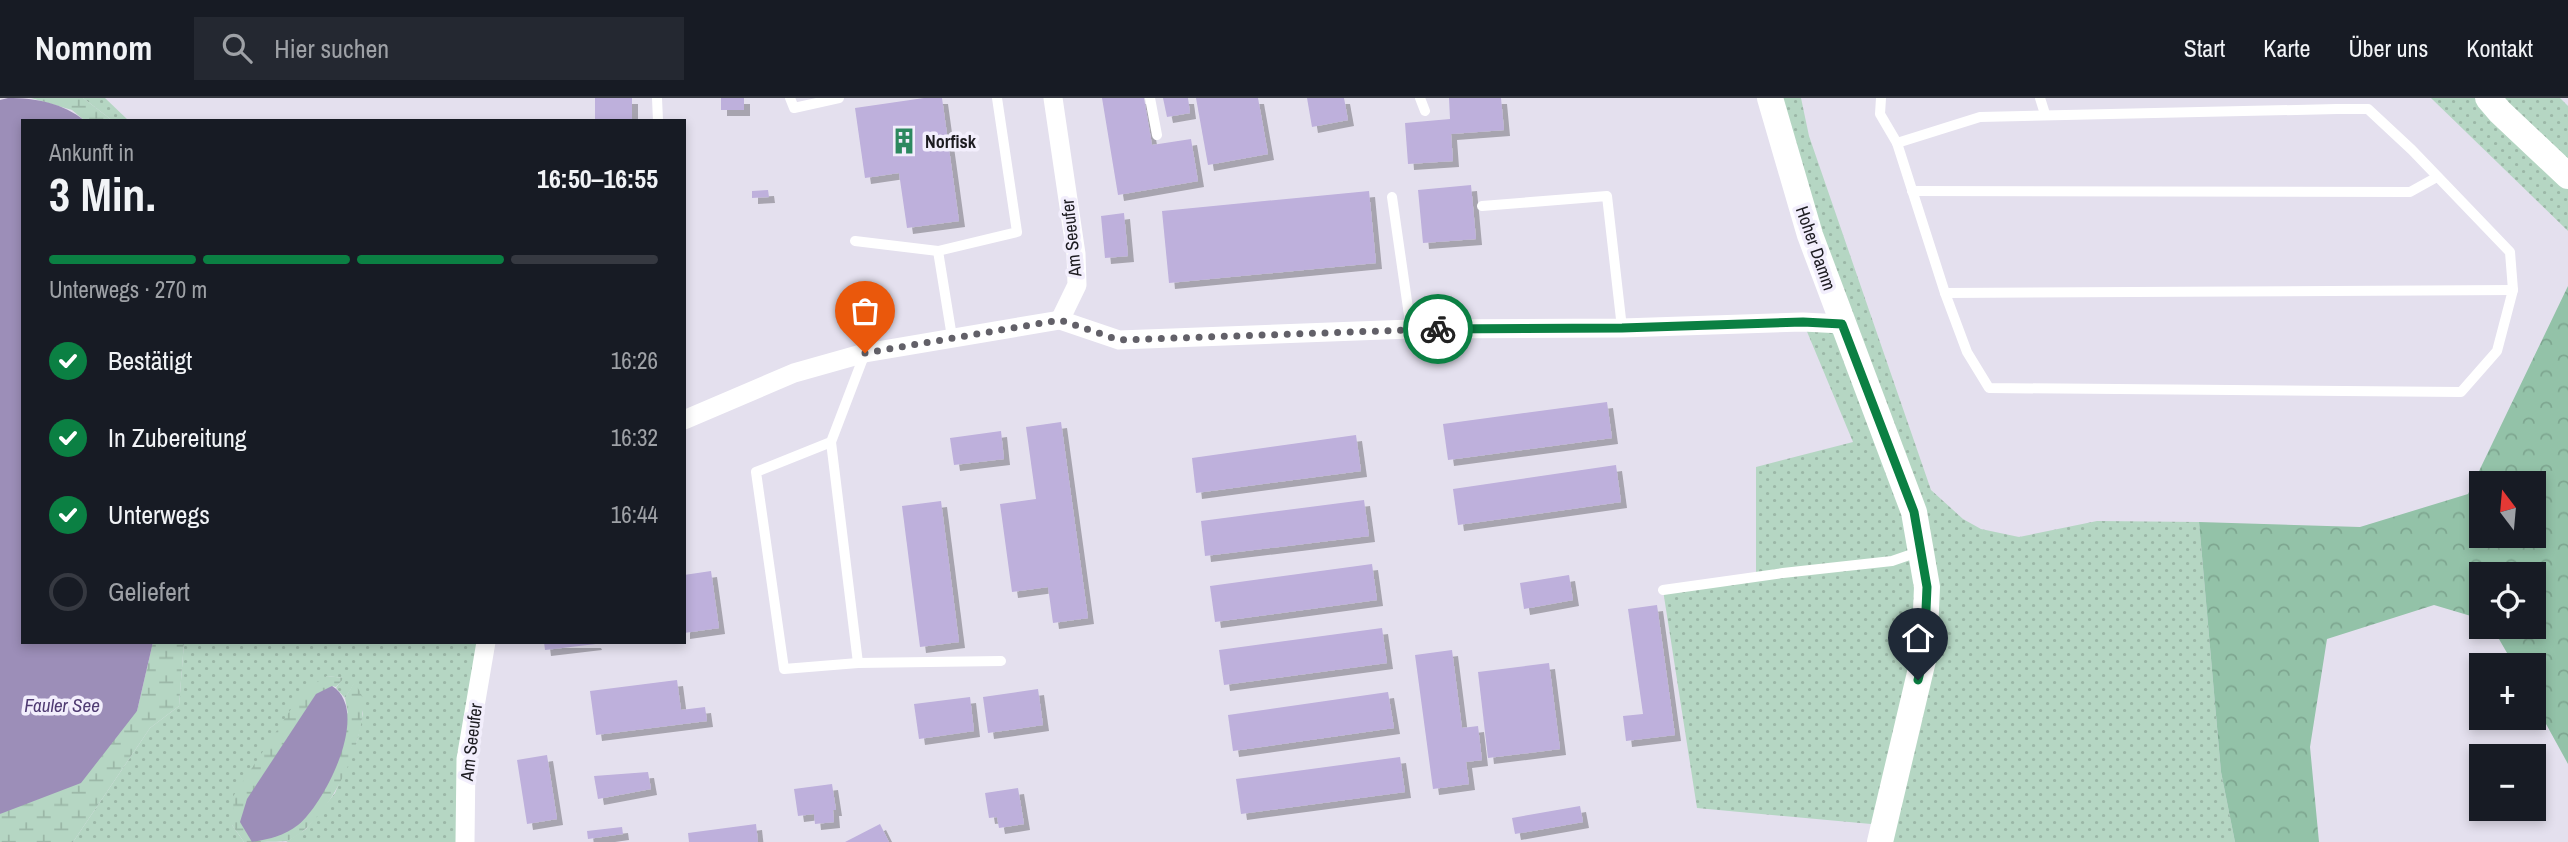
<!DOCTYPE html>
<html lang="de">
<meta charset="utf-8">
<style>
body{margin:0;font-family:"Archivo Narrow",sans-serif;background:#242831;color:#f1f3f6;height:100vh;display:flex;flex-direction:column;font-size:26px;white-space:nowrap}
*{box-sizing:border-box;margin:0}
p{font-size:23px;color:#9ea1a6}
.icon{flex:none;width:38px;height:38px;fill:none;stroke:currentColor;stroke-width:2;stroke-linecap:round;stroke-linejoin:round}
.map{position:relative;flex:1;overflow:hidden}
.side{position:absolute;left:21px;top:21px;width:665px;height:525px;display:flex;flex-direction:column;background:#171b24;border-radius:0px;box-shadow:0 4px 10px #0003}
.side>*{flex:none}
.needle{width:46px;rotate:344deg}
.fabs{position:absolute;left:2469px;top:373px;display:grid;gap:14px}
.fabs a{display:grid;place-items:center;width:77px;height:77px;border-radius:0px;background:#171b24;box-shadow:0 4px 10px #0003;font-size:35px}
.pin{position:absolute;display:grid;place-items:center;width:60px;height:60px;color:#fff;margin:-72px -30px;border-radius:50% 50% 50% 0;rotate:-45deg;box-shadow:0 0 7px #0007}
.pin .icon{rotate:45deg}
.courier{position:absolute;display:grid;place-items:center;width:70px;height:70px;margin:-35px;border:5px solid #0b8043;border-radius:50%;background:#fff;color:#222;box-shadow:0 2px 9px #0007}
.overview em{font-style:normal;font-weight:700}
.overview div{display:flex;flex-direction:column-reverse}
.overview{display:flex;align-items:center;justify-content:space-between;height:119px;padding:0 28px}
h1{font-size:46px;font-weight:700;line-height:52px}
.bar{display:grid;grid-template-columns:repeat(4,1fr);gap:10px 7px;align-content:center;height:84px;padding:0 28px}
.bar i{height:9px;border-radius:5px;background:#363941}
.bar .current{background:#0b8043}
.bar p{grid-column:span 4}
ol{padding:0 28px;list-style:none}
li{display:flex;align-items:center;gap:21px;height:77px}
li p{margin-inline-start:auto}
li .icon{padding:7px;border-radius:50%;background:#0b8043;color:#fff;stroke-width:4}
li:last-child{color:#9ea1a6}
li i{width:38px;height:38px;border:4px solid #363941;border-radius:50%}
header{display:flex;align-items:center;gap:42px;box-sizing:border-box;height:98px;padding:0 35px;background:#171b24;border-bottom:2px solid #363941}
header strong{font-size:33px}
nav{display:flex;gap:38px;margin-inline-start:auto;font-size:24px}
.search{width:490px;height:63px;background:#242831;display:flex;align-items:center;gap:18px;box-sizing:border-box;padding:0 24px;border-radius:0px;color:#9ea1a6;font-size:26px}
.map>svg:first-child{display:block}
</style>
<header>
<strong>Nomnom</strong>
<div class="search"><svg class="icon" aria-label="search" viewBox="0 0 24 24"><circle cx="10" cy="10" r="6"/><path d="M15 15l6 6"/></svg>Hier suchen</div>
<nav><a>Start</a><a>Karte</a><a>Über uns</a><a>Kontakt</a></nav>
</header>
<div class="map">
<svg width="2568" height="744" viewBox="0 0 2568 744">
<defs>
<pattern id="grass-dots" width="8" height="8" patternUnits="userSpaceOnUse" patternTransform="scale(1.75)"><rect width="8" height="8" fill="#b5d6c3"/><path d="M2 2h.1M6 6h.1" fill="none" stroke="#9bb7a7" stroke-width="1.8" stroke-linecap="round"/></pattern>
<pattern id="forest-crowns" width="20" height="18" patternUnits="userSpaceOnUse" patternTransform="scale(1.75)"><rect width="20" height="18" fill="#93c2a8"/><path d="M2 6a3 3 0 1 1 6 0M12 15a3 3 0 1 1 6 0" fill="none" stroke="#7ea690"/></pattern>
<pattern id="wetland-marsh" width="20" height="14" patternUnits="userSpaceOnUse" patternTransform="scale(1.75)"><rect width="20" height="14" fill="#b5d6c3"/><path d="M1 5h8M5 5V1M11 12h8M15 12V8" fill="none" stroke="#9bb7a7"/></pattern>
<filter id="shadow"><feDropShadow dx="6" dy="6" stdDeviation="0" flood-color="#0004"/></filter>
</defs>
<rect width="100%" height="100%" fill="#e4e0ee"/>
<!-- grass -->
<g fill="url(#grass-dots)">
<path d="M 83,0 L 105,0 L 129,23 L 113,23 Z"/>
<path d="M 1770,0 L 1801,0 L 1809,38 L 1931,392 L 1963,421 L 1981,431 L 2019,439 L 2097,423 L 2199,424 L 2221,674 L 2235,744 L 1880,744 L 1882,727 L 1697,710 L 1663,492 L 1756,479 L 1756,369 L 1853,344 L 1803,224 L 1841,226 Z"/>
<path d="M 2431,0 L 2560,0 L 2568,8 L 2568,133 Z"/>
<path d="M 184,544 L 486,544 L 465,744 L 286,744 L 306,731 L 335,695 L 357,643 L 363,615 L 354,586 L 345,600 L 336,590 L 343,580 L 327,578 L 232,727 L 244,744 L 73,744 L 150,630 L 179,608 Z"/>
</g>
<!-- forest -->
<path fill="url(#forest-crowns)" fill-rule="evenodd" d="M 2568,188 L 2568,666 L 2534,604 L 2534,567 L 2514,567 L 2492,529 L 2534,528 L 2534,476 L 2482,476 L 2481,521 L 2434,507 L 2327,541 L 2310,649 L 2319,744 L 2235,744 L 2221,674 L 2199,424 L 2360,429 L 2468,396 ZM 2482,385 L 2534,385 L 2534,438 L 2482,438 Z"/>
<!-- wetland -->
<g fill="url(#wetland-marsh)">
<path d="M 31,0 L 83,0 L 113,23 L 85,23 L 72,12 Z"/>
<path d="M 153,544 L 184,544 L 179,608 L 150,630 L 73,744 L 0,744 L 0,716 L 137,613 Z"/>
<path d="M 327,578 L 344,580 L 336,589 L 332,588 L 348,616 L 345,600 L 354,585 C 358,590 361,594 362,599 C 369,640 327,727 287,743 C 276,744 256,744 244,744 L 232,727 L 234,697 L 303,593 Z"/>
</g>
<!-- water -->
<g fill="#9c8eb8">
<path d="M 8,0 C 36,0 63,5 85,23 L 23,23 L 23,544 L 153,544 L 137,613 L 81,685 L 0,716 L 0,2 Z"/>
<path d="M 332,588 C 372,613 325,705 298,727 C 283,738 270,741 252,744 L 240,724 L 247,701 L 316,596 Z"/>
</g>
<!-- building -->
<g fill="#beb0dc" filter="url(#shadow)">
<rect x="595" y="0" width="37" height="23"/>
<rect x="721" y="0" width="23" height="12"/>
<path d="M 924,0 L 942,0 L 959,123 L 907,130 L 899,75 L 865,80 L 855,10 Z"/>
<path d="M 1102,0 L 1144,0 L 1152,47 L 1191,41 L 1198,83 L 1118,97 Z"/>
<path d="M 1163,0 L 1188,0 L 1190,15 L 1167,19 Z"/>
<path d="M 1196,0 L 1258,0 L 1268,56 L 1208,67 Z"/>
<path d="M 1307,0 L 1344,0 L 1348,22 L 1312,29 Z"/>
<path d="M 1449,0 L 1501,0 L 1504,32 L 1451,36 L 1453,63 L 1408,66 L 1405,25 L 1450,21 Z"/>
<path d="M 1471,87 L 1476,141 L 1423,145 L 1418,92 Z"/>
<path d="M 768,92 L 769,99 L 752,100 L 752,93 Z"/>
<path d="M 1369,93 L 1376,165 L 1169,185 L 1162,113 Z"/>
<path d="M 1124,115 L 1128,158 L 1105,160 L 1101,118 Z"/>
<path d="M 1607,304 L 1612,340 L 1448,362 L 1443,326 Z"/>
<path d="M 1061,324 L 1088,520 L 1053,525 L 1048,489 L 1012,494 L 1000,406 L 1036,401 L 1026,329 Z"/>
<path d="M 1001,333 L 1004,361 L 954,367 L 950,340 Z"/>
<path d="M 1356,337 L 1361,373 L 1196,395 L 1192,360 Z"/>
<path d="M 1616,367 L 1621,404 L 1458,427 L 1453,391 Z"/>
<path d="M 1364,402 L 1369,438 L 1205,458 L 1201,423 Z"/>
<path d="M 941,403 L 959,544 L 920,549 L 902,408 Z"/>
<path d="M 1372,466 L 1377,502 L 1215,524 L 1210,488 Z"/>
<path d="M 711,473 L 719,530 L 684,535 L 684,477 Z"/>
<path d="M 1569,477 L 1573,502 L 1524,511 L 1520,485 Z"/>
<path d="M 1657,507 L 1675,637 L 1626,643 L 1623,618 L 1643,616 L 1628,511 Z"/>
<path d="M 1382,530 L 1387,565 L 1224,587 L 1219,552 Z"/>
<path d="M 544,544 L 595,544 L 596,546 L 545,552 Z"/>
<path d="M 1452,552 L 1462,630 L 1478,628 L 1482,662 L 1466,664 L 1469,686 L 1433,691 L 1415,557 Z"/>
<path d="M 1549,565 L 1560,651 L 1488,660 L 1478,574 Z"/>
<path d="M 677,582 L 681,612 L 705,609 L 707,623 L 596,637 L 590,593 Z"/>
<path d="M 1038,591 L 1043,627 L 988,635 L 983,599 Z"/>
<path d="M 1388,594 L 1394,630 L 1233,653 L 1228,617 Z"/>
<path d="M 970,599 L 974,633 L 919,641 L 914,606 Z"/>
<path d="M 547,657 L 557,721 L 527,726 L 517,662 Z"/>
<path d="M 1400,659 L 1405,694 L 1241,716 L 1236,681 Z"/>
<path d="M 648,674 L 651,691 L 598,701 L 594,678 Z"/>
<path d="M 832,686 L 836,712 L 833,712 L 834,724 L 815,726 L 814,716 L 798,718 L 794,691 Z"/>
<path d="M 1018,690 L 1024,726 L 999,730 L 997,719 L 989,720 L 985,695 Z"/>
<path d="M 1580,708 L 1583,724 L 1515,736 L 1512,720 Z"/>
<path d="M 756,726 L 758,744 L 689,744 L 688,735 Z"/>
<path d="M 880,726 L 889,744 L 845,744 Z"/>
<path d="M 622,729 L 623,736 L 588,741 L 587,733 Z"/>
</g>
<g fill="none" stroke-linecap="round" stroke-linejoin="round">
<!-- lane -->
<g stroke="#fff" stroke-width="10">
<path d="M 657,0 L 658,23"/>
<path d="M 790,0 L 794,10 L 839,0"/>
<path d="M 1150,0 L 1157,37"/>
<path d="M 1420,0 L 1425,13"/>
<path d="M 1881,0 L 1880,16 L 1897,45"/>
<path d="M 2040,0 L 2045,16"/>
<path d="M 2337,11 L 2368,11 L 2412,52 L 2510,154 L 2513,192 L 2497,253 L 2461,294 L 1989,290 L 1967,254 L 1945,195 L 1897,45 L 1980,19 Z"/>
<path d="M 1912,93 L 2410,94 L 2437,79"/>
<path d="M 1392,99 L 1411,231"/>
<path d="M 1482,108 L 1607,98 L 1622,230"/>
<path d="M 855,143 L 938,153"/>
<path d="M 1945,195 L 2513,192"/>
<path d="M 952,239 L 938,153 L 1017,134 L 997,0"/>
<path d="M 865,255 L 831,344 L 858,565 L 1001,563"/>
<path d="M 831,344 L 756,374 L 784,571 L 858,565"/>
<path d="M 1663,492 L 1783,475 L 1892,463 L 1921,453"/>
</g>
<!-- street -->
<g stroke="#fff" stroke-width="19">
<path d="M 1053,0 L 1076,156 L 1077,187 L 1060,222"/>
<path d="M 684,322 L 794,275 L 865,255 L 1060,222 L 1119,242 L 1411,231 L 1622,230 L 1803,224 L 1842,226"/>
<path d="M 465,744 L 466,661 L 486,544"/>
</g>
<!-- secondary -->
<g stroke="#fff" stroke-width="26">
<path d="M 1770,0 L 1810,137 L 1914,414 L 1927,489 L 1924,558 L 1880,744"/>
<path d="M 2488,0 L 2500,14 L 2568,78"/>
</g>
</g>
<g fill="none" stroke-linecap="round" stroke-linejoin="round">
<!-- done -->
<path stroke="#626068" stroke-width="7" stroke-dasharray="0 12.6" d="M 865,255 L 1060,222 L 1119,242 L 1438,231"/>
<!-- route -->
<path stroke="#0b8043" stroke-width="9" d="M 1438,231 L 1622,230 L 1803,224 L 1842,226 L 1914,414 L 1927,489 L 1924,558 L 1918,582"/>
</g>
<!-- icons -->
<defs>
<g id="building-bare" transform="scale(2.1)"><path d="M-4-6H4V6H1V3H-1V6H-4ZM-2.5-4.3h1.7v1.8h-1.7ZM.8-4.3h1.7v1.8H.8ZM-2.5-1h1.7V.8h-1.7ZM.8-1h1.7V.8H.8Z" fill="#2c885f" stroke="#f2eefc" stroke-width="2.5" paint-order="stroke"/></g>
</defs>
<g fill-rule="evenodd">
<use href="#building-bare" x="904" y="43"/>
</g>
<g text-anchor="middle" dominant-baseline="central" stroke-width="7" stroke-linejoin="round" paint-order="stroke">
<!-- poi labels -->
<g font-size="18" font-weight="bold" fill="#1c1b20" stroke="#f2eefc" text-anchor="start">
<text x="925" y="43">Norfisk</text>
</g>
<!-- street labels -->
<g font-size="18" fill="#1c1b20" stroke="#f2eefc">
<text transform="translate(1071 140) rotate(-96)">Am Seeufer</text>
<text transform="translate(1816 150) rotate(71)">Hoher Damm</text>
<text transform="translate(471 644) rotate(-83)">Am Seeufer</text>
</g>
<!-- water labels -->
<g font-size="19" font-style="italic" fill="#503c73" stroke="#f2eefc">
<text x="62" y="607">Fauler See</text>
</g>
</g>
</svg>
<div class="fabs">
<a><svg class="needle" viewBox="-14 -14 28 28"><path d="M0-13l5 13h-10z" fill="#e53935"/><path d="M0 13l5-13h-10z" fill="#9ea1a6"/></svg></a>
<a><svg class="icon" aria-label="locate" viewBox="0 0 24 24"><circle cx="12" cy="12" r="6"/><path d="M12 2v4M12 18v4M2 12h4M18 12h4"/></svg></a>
<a>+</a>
<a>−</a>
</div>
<div class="pin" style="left:865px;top:255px;background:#ea580c"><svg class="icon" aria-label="bag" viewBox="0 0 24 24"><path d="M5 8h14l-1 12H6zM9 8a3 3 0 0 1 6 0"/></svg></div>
<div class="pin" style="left:1918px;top:582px;background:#1f2937"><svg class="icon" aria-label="home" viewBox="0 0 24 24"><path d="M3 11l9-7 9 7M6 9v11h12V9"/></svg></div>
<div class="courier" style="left:1438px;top:231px"><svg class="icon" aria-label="bike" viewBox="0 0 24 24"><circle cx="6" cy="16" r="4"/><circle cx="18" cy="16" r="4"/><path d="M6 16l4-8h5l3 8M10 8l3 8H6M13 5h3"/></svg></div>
<section class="side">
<div class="overview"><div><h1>3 Min.</h1><p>Ankunft in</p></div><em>16:50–16:55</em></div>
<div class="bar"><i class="current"></i><i class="current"></i><i class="current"></i><i></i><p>Unterwegs · 270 m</p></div>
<ol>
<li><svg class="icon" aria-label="check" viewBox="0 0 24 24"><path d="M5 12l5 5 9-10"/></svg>Bestätigt<p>16:26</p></li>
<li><svg class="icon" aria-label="check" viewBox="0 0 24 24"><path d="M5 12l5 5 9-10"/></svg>In Zubereitung<p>16:32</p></li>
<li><svg class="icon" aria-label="check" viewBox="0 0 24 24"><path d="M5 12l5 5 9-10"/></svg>Unterwegs<p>16:44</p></li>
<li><i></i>Geliefert</li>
</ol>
</section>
</div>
